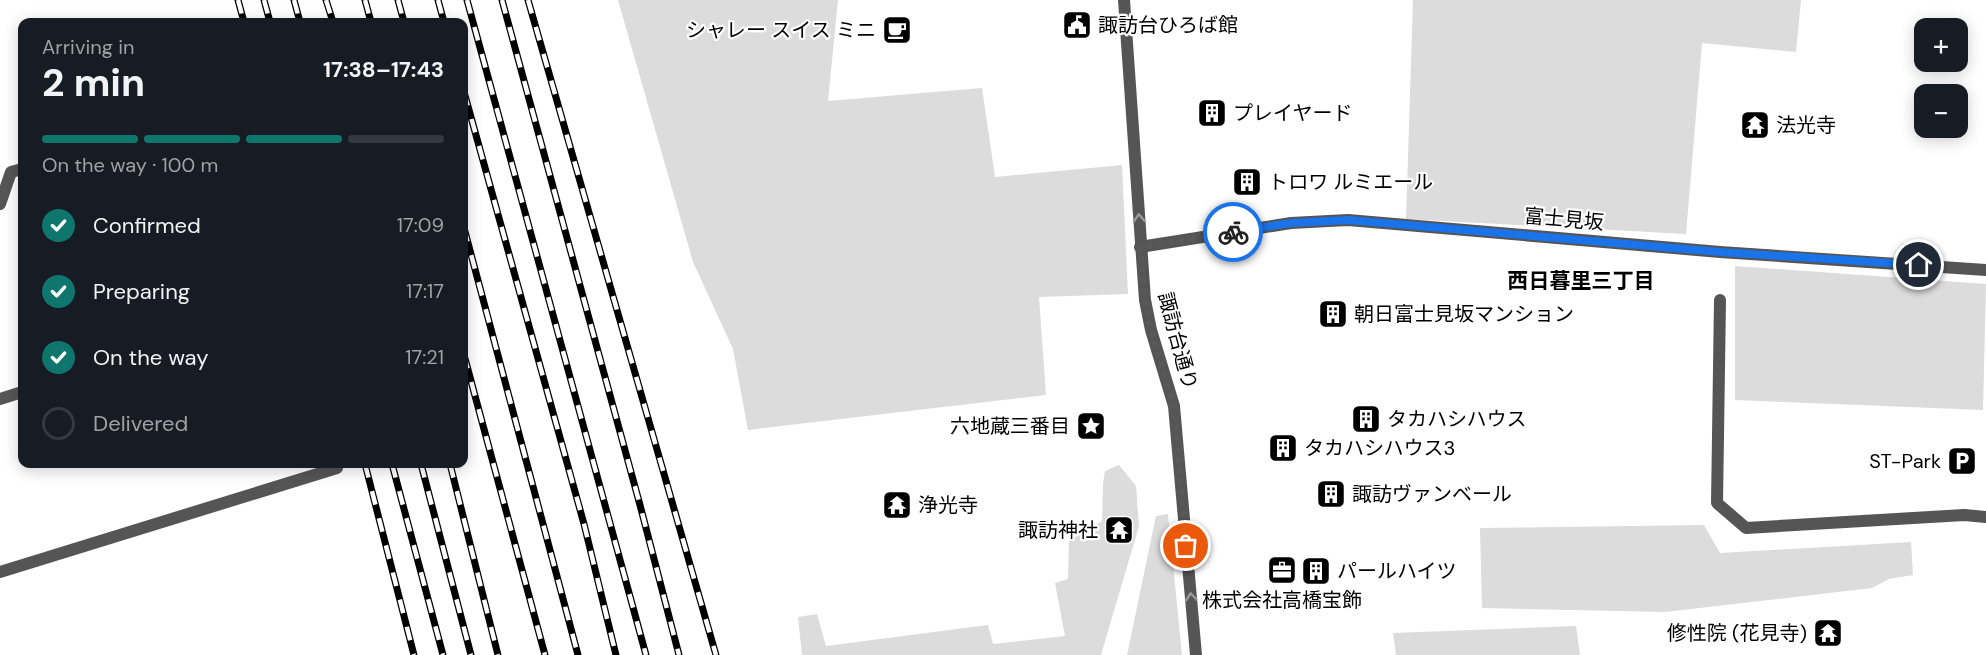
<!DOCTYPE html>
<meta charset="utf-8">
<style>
body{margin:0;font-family:"DM Sans","Noto Sans JP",sans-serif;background:#20242c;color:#f1f3f6;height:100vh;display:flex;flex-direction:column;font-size:22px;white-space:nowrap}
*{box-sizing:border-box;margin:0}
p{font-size:20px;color:#9ea1a6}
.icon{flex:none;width:33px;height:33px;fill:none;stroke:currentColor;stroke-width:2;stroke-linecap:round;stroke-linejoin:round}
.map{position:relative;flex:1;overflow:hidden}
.panel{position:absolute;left:18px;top:18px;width:450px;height:450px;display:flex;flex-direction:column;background:#171b24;border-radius:12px;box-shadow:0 3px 15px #0003}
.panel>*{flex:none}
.buttons{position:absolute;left:1914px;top:18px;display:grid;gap:12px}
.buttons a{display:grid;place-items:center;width:54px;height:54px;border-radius:12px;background:#171b24;box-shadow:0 3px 15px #0003;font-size:30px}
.pin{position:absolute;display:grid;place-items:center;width:51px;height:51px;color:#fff;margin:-26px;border:3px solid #fff;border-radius:50%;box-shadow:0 2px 6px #0007}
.courier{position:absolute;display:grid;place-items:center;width:60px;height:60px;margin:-30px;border:4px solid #1a73e8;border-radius:50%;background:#fff;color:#222;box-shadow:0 2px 8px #0007}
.overview em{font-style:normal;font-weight:700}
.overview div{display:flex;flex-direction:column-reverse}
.overview{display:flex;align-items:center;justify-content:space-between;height:102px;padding:0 24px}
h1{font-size:39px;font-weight:700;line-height:45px}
.bar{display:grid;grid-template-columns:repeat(4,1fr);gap:9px 6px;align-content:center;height:72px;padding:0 24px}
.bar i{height:8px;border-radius:4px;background:#363941}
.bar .on{background:#0f766e}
.bar p{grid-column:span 4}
ol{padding:0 24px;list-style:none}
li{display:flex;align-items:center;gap:18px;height:66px}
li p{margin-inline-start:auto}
li .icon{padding:6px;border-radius:50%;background:#0f766e;color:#fff;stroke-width:4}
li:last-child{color:#9ea1a6}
li i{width:33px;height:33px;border:3px solid #363941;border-radius:50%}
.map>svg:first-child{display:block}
</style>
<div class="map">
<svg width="1986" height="655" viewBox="0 0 1986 655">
<rect width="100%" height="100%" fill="#fff"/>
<!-- green -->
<g fill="#dcdcdc">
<path d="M 618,0 L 838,0 L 828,101 L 982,88 L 995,177 L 1122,165 L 1128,294 L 1039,297 L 1046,395 L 748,430 L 733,349 L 693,262 Z"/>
<path d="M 1413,0 L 1801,0 L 1796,52 L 1702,43 L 1686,234 L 1406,219 Z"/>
<path d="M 1735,266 L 1986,284 L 1983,410 L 1735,400 Z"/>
<path d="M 1119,465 L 1136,486 L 1139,526 L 1101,655 L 802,655 L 798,617 L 817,614 L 826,646 L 988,625 L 993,644 L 1065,636 L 1055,583 L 1068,579 L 1069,541 L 1102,521 L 1103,484 L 1105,471 Z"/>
<path d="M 1168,514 L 1182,655 L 1127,655 L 1156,516 Z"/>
<path d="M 1704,525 L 1720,553 L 1911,542 L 1913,575 L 1889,579 L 1872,588 L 1665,612 L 1482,608 L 1480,528 Z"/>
<path d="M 1576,626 L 1580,655 L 1396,655 L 1393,633 Z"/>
</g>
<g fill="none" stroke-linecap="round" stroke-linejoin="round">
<!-- lane -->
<g stroke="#555" stroke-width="12">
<path d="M 1720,300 L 1717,503 L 1746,528 L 1964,515 L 1986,517"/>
<path d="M 0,399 L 22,392"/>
</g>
<!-- street -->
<g stroke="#555" stroke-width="12">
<path d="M 1124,0 L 1145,300 L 1151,330 L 1174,406 L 1196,655"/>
<path d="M 0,204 L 11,172 L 22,169"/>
<path d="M 1140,247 L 1291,223 L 1348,220 L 1720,252 L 1986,270"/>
<path d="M 0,572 L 337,468 L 335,464"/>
</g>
<!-- rail casing -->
<g stroke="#000" stroke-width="7">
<g id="rail">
<path d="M 238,0 L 244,22"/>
<path d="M 264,0 L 270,22"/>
<path d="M 294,0 L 300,22"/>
<path d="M 326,0 L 333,22"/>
<path d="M 365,0 L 371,22"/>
<path d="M 398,0 L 404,22"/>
<path d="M 438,0 L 444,22"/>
<path d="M 467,0 L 646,655"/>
<path d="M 502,0 L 640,505 L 679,655"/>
<path d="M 528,0 L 716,655"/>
<path d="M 464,92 L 584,524 L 616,655"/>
<path d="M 464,228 L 578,655"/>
<path d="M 464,355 L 545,655"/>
<path d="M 365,464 L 414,655"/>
<path d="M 392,464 L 443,655"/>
<path d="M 421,464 L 471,655"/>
<path d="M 450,464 L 498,655"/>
</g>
</g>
<!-- rail -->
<use href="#rail" stroke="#fff" stroke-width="4.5" stroke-dasharray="14" stroke-linecap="butt"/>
</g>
<!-- one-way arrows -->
<defs><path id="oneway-chevron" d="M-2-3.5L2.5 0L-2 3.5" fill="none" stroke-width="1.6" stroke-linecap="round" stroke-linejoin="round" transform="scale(1.5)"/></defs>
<g stroke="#999">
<use href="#oneway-chevron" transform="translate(1139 218) rotate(-92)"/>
<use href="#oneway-chevron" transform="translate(1191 597) rotate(-95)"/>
</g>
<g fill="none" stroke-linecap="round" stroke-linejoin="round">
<!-- done -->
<path stroke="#595959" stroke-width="6" stroke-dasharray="0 10.8" d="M 1186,546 L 1174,406 L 1151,330 L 1145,300 L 1140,247 L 1233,232"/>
<!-- route -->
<path stroke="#1a73e8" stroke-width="8" d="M 1233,232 L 1291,223 L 1348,220 L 1720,252 L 1919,265"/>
</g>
<!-- icons -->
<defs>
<g id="civic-square" transform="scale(1.5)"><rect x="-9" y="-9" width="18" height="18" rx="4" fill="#000" stroke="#fff"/><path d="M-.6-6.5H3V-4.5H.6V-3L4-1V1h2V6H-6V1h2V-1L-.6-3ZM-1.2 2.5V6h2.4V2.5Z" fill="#fff"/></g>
<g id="cafe-square" transform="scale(1.5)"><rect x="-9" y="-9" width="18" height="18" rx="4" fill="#000" stroke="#fff"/><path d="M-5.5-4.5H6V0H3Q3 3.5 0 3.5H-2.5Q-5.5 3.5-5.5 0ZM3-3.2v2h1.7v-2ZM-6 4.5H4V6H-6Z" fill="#fff"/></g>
<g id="building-square" transform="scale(1.5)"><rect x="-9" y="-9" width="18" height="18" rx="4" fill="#000" stroke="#fff"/><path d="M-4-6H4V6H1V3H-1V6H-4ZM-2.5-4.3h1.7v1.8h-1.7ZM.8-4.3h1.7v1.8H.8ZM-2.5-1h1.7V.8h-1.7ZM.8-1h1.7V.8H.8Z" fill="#fff"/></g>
<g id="temple-square" transform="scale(1.5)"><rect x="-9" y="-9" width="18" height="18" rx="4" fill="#000" stroke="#fff"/><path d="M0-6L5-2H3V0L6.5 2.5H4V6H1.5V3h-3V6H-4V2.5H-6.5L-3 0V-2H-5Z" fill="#fff"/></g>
<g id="sight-square" transform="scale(1.5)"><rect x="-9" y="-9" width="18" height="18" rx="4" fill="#000" stroke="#fff"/><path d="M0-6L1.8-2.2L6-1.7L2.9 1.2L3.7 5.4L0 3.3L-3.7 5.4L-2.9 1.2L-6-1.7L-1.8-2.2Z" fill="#fff"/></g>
<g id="parking-square" transform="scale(1.5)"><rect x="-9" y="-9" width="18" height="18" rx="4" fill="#000" stroke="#fff"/><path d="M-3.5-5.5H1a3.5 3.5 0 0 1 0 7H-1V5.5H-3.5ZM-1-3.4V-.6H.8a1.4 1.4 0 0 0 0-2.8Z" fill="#fff"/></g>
<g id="office-square" transform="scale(1.5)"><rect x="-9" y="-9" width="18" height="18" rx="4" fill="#000" stroke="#fff"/><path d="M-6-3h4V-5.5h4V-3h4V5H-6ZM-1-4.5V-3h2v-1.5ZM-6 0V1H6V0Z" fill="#fff"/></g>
</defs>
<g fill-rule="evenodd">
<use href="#civic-square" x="1077" y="25"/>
<use href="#cafe-square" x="897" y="30"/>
<use href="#building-square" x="1212" y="113"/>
<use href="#temple-square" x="1755" y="125"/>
<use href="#building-square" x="1247" y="182"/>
<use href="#building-square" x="1333" y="314"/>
<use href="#building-square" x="1366" y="419"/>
<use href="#sight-square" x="1091" y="426"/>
<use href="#building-square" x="1283" y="448"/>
<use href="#parking-square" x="1962" y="461"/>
<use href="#building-square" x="1331" y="494"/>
<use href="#temple-square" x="897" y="505"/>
<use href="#temple-square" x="1119" y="530"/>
<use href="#office-square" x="1282" y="570"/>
<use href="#building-square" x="1316" y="571"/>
<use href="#temple-square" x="1828" y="633"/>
</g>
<g text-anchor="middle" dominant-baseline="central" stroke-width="4.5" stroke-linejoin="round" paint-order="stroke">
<!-- poi labels -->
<g font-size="20" fill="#000" stroke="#fff" text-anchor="start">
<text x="1098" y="25">諏訪台ひろば館</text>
<text x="876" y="30" text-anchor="end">シャレー スイス ミニ</text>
<text x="1233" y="113">プレイヤード</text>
<text x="1776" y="125">法光寺</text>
<text x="1268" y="182">トロワ ルミエール</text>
<text x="1354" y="314">朝日富士見坂マンション</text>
<text x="1387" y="419">タカハシハウス</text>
<text x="1070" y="426" text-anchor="end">六地蔵三番目</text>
<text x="1304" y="448">タカハシハウス3</text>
<text x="1941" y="461" text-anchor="end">ST-Park</text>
<text x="1352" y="494">諏訪ヴァンベール</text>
<text x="918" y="505">浄光寺</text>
<text x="1098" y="530" text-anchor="end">諏訪神社</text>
<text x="1337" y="571">パールハイツ</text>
<text x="1282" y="600" text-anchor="middle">株式会社高橋宝飾</text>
<text x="1807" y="633" text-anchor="end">修性院 (花見寺)</text>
</g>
<!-- street labels -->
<g font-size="20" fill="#000" stroke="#fff">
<text transform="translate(1564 219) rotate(5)">富士見坂</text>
<text transform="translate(1178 341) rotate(75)">諏訪台通り</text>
</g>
<!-- neighbourhood labels -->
<g font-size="21" font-weight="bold" fill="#000" stroke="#fff">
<text x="1581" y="281">西日暮里三丁目</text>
</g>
</g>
</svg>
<div class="buttons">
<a>+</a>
<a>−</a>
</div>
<div class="pin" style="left:1186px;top:546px;background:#ea580c"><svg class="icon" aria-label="bag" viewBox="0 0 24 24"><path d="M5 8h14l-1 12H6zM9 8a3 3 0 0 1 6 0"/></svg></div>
<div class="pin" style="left:1919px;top:265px;background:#1f2937"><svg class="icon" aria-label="home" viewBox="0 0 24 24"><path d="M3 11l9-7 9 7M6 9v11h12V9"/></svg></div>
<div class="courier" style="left:1233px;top:232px"><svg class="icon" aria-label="bike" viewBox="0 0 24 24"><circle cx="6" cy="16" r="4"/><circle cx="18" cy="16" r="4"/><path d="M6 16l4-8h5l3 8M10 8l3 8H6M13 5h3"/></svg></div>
<section class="panel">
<div class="overview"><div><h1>2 min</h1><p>Arriving in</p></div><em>17:38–17:43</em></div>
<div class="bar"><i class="on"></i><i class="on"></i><i class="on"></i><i></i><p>On the way · 100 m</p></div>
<ol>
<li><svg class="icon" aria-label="check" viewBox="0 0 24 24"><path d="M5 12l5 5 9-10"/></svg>Confirmed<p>17:09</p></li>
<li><svg class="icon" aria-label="check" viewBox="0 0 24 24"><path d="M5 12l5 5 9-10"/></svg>Preparing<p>17:17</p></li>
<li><svg class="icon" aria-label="check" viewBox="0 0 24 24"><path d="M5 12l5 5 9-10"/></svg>On the way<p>17:21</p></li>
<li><i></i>Delivered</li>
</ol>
</section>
</div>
